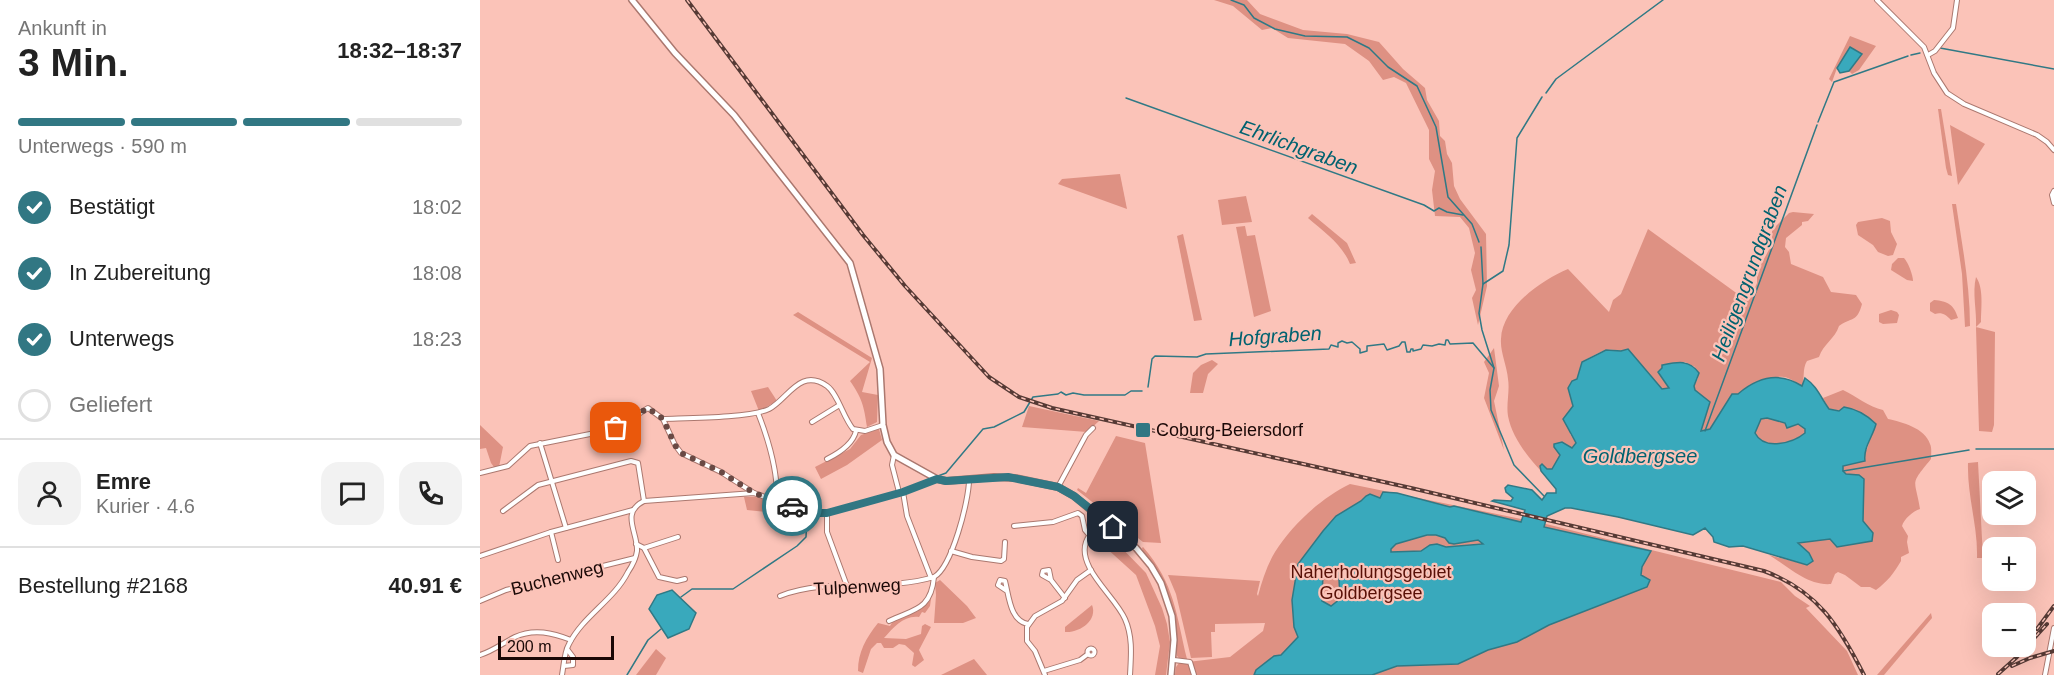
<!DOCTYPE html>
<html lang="de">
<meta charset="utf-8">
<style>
body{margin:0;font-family:Arial,sans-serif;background:#f2f2f2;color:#222;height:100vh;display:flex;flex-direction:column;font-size:22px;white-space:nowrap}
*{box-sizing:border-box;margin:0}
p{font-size:20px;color:#767676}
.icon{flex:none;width:33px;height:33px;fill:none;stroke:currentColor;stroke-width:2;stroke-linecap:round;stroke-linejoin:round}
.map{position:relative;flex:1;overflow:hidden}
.details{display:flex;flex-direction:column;background:#fff;width:480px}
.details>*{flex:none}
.controls{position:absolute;left:1502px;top:471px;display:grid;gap:12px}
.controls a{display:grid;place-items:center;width:54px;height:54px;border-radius:12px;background:#fff;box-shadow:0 6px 24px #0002;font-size:30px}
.scale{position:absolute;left:18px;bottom:15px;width:116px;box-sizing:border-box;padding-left:6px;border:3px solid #1a0806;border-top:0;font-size:16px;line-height:21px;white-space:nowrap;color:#1a0806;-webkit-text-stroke:4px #fbc3b8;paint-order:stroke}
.pin{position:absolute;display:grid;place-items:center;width:51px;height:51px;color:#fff;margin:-26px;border-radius:12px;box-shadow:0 3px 9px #0006}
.courier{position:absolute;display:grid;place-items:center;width:60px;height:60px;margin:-30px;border:4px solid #317783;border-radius:50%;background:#fff;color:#222;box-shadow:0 2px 8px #0007}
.headline em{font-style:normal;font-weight:600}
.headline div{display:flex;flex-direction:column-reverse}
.headline{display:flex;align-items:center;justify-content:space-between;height:102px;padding:0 18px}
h1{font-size:39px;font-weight:600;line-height:45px}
.bar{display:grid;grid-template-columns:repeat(4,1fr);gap:9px 6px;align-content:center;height:72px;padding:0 18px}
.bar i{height:8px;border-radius:4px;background:#e0e0e0}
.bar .current{background:#317783}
.bar p{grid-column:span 4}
.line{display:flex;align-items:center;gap:15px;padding:0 18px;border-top:2px solid #e0e0e0}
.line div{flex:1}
.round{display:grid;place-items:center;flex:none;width:63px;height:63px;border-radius:18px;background:#f2f2f2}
ol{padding:0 18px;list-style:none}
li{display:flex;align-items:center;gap:18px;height:66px}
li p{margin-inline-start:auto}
li .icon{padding:6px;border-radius:50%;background:#317783;color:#fff;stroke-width:4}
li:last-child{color:#767676}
li i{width:33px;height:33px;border:3px solid #e0e0e0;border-radius:50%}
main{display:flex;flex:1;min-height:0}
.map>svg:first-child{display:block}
</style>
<main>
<section class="details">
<div class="headline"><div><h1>3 Min.</h1><p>Ankunft in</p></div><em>18:32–18:37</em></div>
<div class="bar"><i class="current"></i><i class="current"></i><i class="current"></i><i></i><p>Unterwegs · 590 m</p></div>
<ol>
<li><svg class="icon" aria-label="check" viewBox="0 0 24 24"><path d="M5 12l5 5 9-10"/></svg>Bestätigt<p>18:02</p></li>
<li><svg class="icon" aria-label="check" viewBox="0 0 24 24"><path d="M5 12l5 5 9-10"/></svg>In Zubereitung<p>18:08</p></li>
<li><svg class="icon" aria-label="check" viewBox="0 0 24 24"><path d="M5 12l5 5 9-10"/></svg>Unterwegs<p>18:23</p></li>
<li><i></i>Geliefert</li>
</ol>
<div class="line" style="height:108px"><a class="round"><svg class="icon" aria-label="person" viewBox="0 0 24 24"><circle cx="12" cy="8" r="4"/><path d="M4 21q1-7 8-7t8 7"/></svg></a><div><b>Emre</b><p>Kurier · 4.6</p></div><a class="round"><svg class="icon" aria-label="chat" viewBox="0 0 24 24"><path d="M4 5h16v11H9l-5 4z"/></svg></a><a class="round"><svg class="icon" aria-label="phone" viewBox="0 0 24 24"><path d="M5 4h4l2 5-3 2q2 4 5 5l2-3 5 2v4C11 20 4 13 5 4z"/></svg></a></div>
<div class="line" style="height:78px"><div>Bestellung #2168</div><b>40.91 €</b></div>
</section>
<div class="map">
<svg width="1574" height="675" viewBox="0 0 1574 675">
<rect width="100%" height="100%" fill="#fbc3b8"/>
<!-- green -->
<g fill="#de9183">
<path d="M 734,0 L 767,0 L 780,14 L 823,30 L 867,34 L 899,42 L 923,69 L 945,88 L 947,100 L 959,121 L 960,136 L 965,141 L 967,154 L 972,163 L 974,186 L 980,199 L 1006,234 L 1007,286 L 998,325 L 992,298 L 996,290 L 991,270 L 995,253 L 989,228 L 980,217 L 955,216 L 952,190 L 955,171 L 949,159 L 949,130 L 926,83 L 914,77 L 903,80 L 889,61 L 865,44 L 808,38 L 792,28 L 782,30 L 753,6 Z"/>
<path d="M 1370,36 L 1396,46 L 1379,70 L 1372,74 L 1369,71 L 1382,55 L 1357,68 L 1352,82 L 1349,79 Z"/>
<path d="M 1458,109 L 1461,109 L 1472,176 L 1468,175 L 1466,168 Z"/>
<path d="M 1470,125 L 1505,144 L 1478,185 Z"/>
<path d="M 640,174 L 647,209 L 578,184 L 582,179 Z"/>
<path d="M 766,196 L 772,222 L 742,225 L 738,200 Z"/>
<path d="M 1472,204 L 1476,204 C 1482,244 1490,285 1490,326 L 1485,327 L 1482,274 Z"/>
<path d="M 1313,212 L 1334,214 L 1328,221 L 1322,222 L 1322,225 L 1306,238 L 1305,247 L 1309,252 L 1311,264 L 1343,277 L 1351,292 L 1376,295 L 1382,304 C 1377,323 1371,317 1359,326 C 1355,339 1343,344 1339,357 L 1327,361 C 1322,369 1325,378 1322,387 C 1316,383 1311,378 1304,377 C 1290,375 1269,385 1258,395 L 1252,394 L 1229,430 L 1221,431 L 1230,402 L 1215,390 L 1214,386 L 1218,378 L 1215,367 L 1205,362 L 1191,363 L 1189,388 L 1182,389 C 1167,374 1153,347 1127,350 C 1120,351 1109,358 1102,362 L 1097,379 L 1090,434 L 1096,443 L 1092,448 L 1074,447 L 1080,455 L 1072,469 L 1067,469 L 1063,465 L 1060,466 L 1061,471 C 1047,456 1032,437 1028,416 C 1026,404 1030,391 1028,379 C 1027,366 1020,352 1021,339 C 1022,307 1062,280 1088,269 L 1129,312 L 1133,300 L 1141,294 L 1168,229 L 1266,300 L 1270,299 L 1277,283 L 1277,272 L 1292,244 L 1292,230 L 1309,213 Z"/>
<path d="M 832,214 L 867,243 L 876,263 L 870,264 C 862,244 844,232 828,218 Z"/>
<path d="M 1402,218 L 1410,221 L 1411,232 L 1417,244 L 1413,255 L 1408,256 L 1398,252 L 1393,245 L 1378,235 L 1376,225 L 1378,222 Z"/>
<path d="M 765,226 L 767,236 L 775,235 L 791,311 L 774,317 L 756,227 Z"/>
<path d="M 703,234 L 722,320 L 714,321 L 697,236 Z"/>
<path d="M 1418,258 L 1424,258 C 1428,262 1433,275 1433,281 L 1427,280 L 1411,270 L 1412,264 Z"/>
<path d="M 1496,277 C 1504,288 1501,308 1501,322 L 1496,327 L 1515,332 L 1514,425 L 1512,432 L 1499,431 L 1496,328 C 1497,311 1492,293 1496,277 Z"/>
<path d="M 1454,300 C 1468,301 1474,305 1478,318 L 1471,320 C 1466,315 1462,312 1455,314 L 1450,311 L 1450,303 Z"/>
<path d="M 1411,310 L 1417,312 L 1419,315 L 1417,323 L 1403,324 L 1399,322 L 1399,314 Z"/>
<path d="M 318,312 L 392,358 L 382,392 L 398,395 L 397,422 L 387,427 C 384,406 382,398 370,381 L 390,362 L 313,315 Z"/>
<path d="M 1014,348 L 1019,386 L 1014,401 L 1024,450 L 1004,398 L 1009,373 L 1004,362 Z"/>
<path d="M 732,360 L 738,364 L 728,374 L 723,393 L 710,393 L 713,373 L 721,365 Z"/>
<path d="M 288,387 L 297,401 L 279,411 L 271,391 Z"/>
<path d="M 1363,390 C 1376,396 1389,407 1403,410 L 1408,419 C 1422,422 1445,428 1450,444 C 1452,448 1451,454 1451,459 C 1429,486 1435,478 1440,509 C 1433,511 1424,519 1422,526 L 1428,536 L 1427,542 L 1429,553 L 1421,557 L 1421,561 C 1414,573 1408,581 1396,590 L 1390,587 L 1381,587 L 1365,575 L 1358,572 L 1355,574 L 1351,584 C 1327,586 1308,566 1289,555 L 1327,565 L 1333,561 L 1329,553 L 1317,543 L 1350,539 L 1357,547 L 1392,540 L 1392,533 L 1383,521 L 1384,479 L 1379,475 L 1366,474 L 1363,471 L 1363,466 C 1371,461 1383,457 1387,449 C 1390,442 1389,437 1394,431 L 1390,418 L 1383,414 L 1349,409 L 1343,398 Z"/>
<path d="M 549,406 L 619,421 L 607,432 L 542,427 Z"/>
<path d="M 1288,418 L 1313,425 L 1318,424 L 1326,429 L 1325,433 C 1312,443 1284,451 1275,433 L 1281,419 Z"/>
<path d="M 0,425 L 23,447 L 19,467 L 14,467 L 11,463 L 6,448 L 0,449 Z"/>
<path d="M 399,429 L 402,440 L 367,465 L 341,479 L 335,467 L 370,449 L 381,435 Z"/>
<path d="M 636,436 L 665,443 L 681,543 L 663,542 L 597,490 L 598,488 L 606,493 Z"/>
<path d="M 1498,462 L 1503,558 L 1497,558 C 1498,526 1487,496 1488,463 Z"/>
<path d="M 870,484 L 1066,524 L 1301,582 L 1315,596 L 1330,606 L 1326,608 L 1367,651 L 1378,675 L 695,675 L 696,667 L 699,663 L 750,657 L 783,631 L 785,623 L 735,624 L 735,632 L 731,632 L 732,657 L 711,658 L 696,594 L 688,575 L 780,581 L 777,594 L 778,596 C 782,581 787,565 795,552 C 812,525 841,498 870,484 Z"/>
<path d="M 264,497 L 276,497 L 301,503 L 297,513 L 267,510 Z"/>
<path d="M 613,536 L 633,539 L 666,573 L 682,608 L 687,624 L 690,642 L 686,675 L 675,675 L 680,646 L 675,626 L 656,575 Z"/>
<path d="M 663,547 C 695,584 696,614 707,659 L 700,659 L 697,656 C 693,609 693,590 663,551 L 662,548 Z"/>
<path d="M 460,580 L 487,606 L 496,618 L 483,623 L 454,623 L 456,595 L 455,583 Z"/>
<path d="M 451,599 L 450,606 L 445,613 L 442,612 L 439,617 C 424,615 414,627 404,638 L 426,639 L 441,634 L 442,626 L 445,624 L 451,627 L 439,650 L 444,660 L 435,667 L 432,665 L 434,653 L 425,645 L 419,644 L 413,648 L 404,648 L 401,643 L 397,643 L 391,649 L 383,673 L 378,671 C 378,652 386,638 398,623 L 410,626 L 413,621 L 438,611 Z"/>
<path d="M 612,605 C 618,620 600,633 585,632 L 585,627 Z"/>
<path d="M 1451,613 L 1452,618 L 1404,675 L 1397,675 Z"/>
<path d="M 176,649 L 186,658 L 176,675 L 156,675 Z"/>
<path d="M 494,659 L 507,675 L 461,675 Z"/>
</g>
<!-- water -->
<g fill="#39a9bc" stroke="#307985" stroke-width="1.5" fill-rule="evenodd">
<path d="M 1370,47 L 1382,54 L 1369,71 L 1360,73 L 1357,68 Z"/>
<path d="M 1148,349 L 1182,389 L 1189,388 L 1178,372 L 1182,368 L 1182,365 C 1197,362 1209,359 1219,373 L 1214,386 L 1215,390 L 1230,402 L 1221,431 L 1230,429 L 1252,394 L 1258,394 C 1278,377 1299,371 1322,386 L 1325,378 C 1337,386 1341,398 1349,409 L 1359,411 L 1364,407 C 1377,409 1387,415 1396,424 C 1393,436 1383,448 1385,461 L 1363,466 L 1363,471 L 1366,474 L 1379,475 L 1384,479 L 1383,521 L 1393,533 L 1392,541 L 1357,547 L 1350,539 L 1318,543 L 1329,553 L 1333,561 L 1327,565 L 1263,546 L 1249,547 L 1234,542 L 1233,537 L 1225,528 L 1213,535 L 1138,517 L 1091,508 L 1085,508 L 1067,516 L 1064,527 L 1171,551 L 1162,567 L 1161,575 L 1170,580 L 1167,587 L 1069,625 L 1037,642 L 1008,650 L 978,664 L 917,666 L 892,675 L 774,675 L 776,670 L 794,656 L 801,655 L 818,637 L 814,627 L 812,600 L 818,564 L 843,531 L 856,516 L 881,501 L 886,496 L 890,494 L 900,498 L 903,492 L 917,493 L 970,507 L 974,506 L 1041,522 L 1045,510 L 1012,501 L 1014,500 L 1031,501 L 1033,498 L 1026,492 L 1025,488 L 1028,485 L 1052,490 L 1062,500 L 1067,493 L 1076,493 L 1076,489 L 1061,471 L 1060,466 L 1062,464 L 1067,469 L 1072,469 L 1080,455 L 1074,447 L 1074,444 L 1082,442 L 1092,448 L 1096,443 L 1083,419 L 1093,406 L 1088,388 L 1092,381 L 1097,379 L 1102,362 L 1126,350 L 1141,351 ZM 1287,418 L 1305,423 L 1307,428 L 1318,424 L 1325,429 L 1325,433 C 1313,443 1284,451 1275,433 L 1281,419 ZM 947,535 L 956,535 L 965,538 L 969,543 L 974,544 L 998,540 L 1003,544 L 966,547 L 957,544 L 950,545 L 941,551 L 911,552 L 911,549 L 916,544 ZM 843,572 L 859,579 L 860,599 L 851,606 L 842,601 Z"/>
<path d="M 192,590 L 216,613 L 209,629 L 188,638 L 169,609 L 177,595 Z"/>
</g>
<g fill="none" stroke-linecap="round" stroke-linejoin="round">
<!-- stream -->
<g stroke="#307985" stroke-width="1.5">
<path d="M 751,0 L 764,5 L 774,18 L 795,29 L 825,36 L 867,37 L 889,48 L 908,67 L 937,86 L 956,127 L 968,197 L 992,224 L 999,242"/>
<path d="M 1460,48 L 1574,69"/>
<path d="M 1431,55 L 1440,53"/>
<path d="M 1066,93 L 1076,79 L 1183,0"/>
<path d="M 646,98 L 944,205 L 954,211 L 959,208 L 967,212 L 983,215"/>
<path d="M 1338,122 L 1354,82 L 1428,56"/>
<path d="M 1001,247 L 1003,284 L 999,313 L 1002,330 L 1014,368 L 1010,390 L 1011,410 L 1034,465 L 1064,496"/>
<path d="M 1003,284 L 1023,271 L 1029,245 L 1037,138 L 1062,97"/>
<path d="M 668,387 L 672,359 L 675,356 L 717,357 L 726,354 L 849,349 L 851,345 L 858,347 L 858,343 L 862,341 L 867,343 L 872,342 L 880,349 L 880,353 L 887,351 L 887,346 L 904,344 L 907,350 L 919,346 L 922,342 L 925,342 L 927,352 L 930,352 L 931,349 L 933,349 L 933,351 L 941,349 L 943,345 L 952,346 L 959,344 L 965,345 L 966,340 L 968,340 L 970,344 L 993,343 L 1014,368"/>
<path d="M 1225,431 L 1337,125"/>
<path d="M 1496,449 L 1574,449"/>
<path d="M 1363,471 L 1489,450"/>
<path d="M 458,476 L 466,473 L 503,429 L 514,427 L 544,412 L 553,397 L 578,394 L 581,392 L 586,395 L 593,393 L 604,395 L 645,395 L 651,391 L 662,391"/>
<path d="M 201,597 L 212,589 L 253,589 L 317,546 L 326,537 L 327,515"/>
<path d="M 147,675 L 168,640 L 181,629"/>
</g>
<!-- street casing -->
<g stroke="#ab786f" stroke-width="6">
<g id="street">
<path d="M 1397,0 L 1444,47 L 1454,73 L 1467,93 L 1484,104 L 1557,135 L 1567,142 L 1574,150"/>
<path d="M 1448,55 L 1455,51 L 1473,28 L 1477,0"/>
<path d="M 1574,191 L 1572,195 L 1574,203"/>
<path d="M 278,413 C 289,441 298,471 297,501"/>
<path d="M 183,419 C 207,418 270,418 289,409 C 308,399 320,367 347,386 C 358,394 363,417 373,429 L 385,431 L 403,425"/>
<path d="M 332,422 L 358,406"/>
<path d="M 60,443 L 86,528"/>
<path d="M 414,455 L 412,465 L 419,492"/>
<path d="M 347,459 C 359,453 373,444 376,431"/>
<path d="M 0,473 L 28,466 L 50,446 L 130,430 L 141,425 L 168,408 L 183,419 L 195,445 L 201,453 L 241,472 L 274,493"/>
<path d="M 578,487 L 606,435 L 613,428"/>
<path d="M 423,492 L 427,516 L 451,578"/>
<path d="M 23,511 L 58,485 L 151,461 L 158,463 L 164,501"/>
<path d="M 347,513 L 347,532 L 367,586"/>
<path d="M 623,519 C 617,526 609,533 606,542 C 597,568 635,596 645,619 C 653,637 651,656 650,675"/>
<path d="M 534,526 L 573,522 L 598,513 L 602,516 L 605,530 L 610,536"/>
<path d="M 71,532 L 78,560"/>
<path d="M 156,544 L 164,548 L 179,577 L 197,581 L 205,579"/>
<path d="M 164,548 L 198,537"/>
<path d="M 471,551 L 492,557 L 521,561 L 524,559 L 525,542"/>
<path d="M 0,556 L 71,532 L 153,510"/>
<path d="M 571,580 L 562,575 L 563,571 L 569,570 L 571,580 L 585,598"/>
<path d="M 527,591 L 518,585 L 520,580 L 525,581 C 529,596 530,621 548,624"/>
<path d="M 300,596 C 349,577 404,592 454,577"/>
<path d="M 0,601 L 26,590 L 155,558"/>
<path d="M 409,621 C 434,609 451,610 454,577 C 472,567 489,500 489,480"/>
<circle cx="611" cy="652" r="3.5"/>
<path d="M 0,655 C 13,651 23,643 35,637 C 54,628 73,633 91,640"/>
<path d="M 694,660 L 710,662 L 714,675"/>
<path d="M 84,666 L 93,665 L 93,657 L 87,649"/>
<path d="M 564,671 L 600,660 L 608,654"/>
<path d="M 82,675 C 84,664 84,653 89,644 C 103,616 134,600 148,572 C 152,566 156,558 157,551 C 158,532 140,513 164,501 L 274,493 L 325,511 L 347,513 L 423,492 L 457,479"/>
<path d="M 565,675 L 555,651 L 547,641 L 547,627 L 555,616 L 582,601 L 597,580 L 611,570"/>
<path d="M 1565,675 L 1574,628"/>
</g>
</g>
<!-- secondary casing -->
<g stroke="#ab786f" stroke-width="8">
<path id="secondary" d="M 152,0 L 195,53 L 254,115 L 370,263 L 400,369 L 403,425 L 407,442 L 414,455 L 457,479 L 466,481 L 514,477 L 535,478 L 578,487 L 594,496 L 656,548 L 671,566 L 681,583 L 692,616 L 694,640 L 691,675"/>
</g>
<!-- street -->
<use href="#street" stroke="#fff" stroke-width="4"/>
<!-- secondary -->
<use href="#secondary" stroke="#fff" stroke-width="5"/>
<!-- rail casing -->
<g stroke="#563a35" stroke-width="4">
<g id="rail">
<path d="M 207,0 L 383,235 L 425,286 L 509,377 L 539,397 L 572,408 L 931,488 L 1284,571 C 1338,591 1359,626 1384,675"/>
<path d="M 1557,629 L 1574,606"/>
<path d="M 1532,666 L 1550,658 L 1574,651"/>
<path d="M 1518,674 L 1537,657 L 1567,624"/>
</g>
</g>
<!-- rail -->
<use href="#rail" stroke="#fbc3b8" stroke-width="1.5" stroke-dasharray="4.5" stroke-linecap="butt"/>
</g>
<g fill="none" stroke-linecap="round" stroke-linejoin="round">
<!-- done -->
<path stroke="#694944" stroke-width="6" stroke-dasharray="0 10.8" d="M 136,428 L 168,408 L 183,419 L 195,445 L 201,453 L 241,472 L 274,493 L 312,506"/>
<!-- route -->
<path stroke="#317783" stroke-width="8" d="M 312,506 L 336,513 L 347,513 L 423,492 L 457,479 L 466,481 L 528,477 L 578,487 L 594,496 L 633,527"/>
</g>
<!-- markers -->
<rect fill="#317783" stroke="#fbc3b8" stroke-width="2" x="655" y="422" width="16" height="16" rx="3"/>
<g text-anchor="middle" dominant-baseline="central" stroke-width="4.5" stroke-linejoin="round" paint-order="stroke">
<!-- poi labels -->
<g font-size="18" fill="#1a0806" stroke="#fbc3b8" text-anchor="start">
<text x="676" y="430">Coburg-Beiersdorf</text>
</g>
<!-- park labels -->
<g font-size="18" fill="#581007" stroke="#fbc3b8">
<text x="891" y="572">Naherholungsgebiet<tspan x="891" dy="21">Goldbergsee</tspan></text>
</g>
<!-- street labels -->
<g font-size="18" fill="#1a0806" stroke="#fbc3b8">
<text transform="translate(77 578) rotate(-14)">Buchenweg</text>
<text transform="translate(377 587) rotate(-3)">Tulpenweg</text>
</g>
<!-- water labels -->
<g font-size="20" font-style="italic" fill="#016270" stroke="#fbc3b8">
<text transform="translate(819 147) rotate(20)">Ehrlichgraben</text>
<text transform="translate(1269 273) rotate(-70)">Heiligengrundgraben</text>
<text transform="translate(795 336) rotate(-4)">Hofgraben</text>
<text x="1160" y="456">Goldbergsee</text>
</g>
</g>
</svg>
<div class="controls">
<a><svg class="icon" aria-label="layers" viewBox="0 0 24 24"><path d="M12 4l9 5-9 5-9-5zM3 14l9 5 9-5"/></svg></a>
<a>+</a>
<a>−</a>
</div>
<div class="scale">200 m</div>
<div class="pin" style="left:136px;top:428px;background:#ea580c"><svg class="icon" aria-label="bag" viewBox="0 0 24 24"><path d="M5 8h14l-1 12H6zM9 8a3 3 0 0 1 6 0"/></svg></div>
<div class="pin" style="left:633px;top:527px;background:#1f2937"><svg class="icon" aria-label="home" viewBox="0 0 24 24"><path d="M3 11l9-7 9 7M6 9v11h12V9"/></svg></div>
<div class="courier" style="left:312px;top:506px"><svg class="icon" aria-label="car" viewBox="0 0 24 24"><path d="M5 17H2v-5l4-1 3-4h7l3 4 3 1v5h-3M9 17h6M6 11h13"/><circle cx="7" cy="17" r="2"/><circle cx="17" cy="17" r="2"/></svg></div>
</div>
</main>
